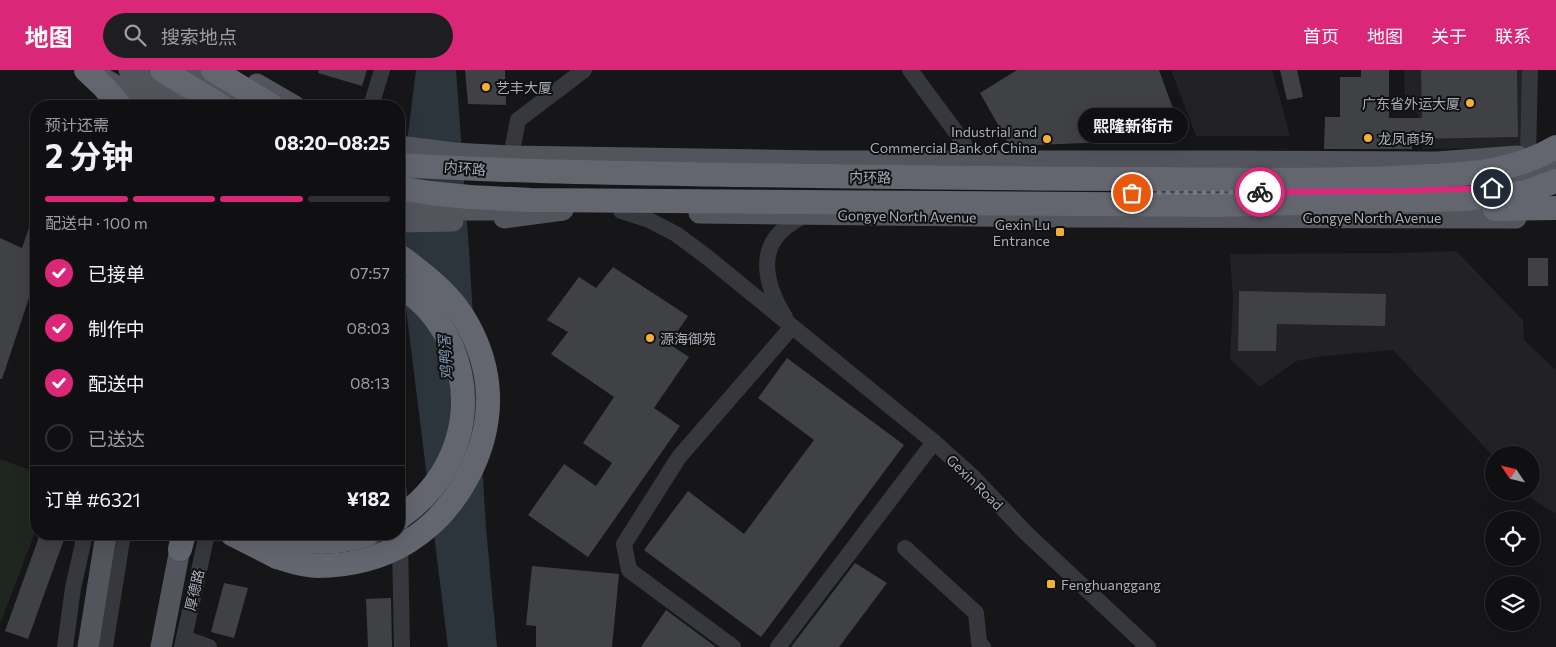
<!DOCTYPE html>
<html lang="zh">
<meta charset="utf-8">
<style>
body{margin:0;font-family:Commissioner,"Noto Sans SC",sans-serif;background:#1e1e20;color:#f1f3f6;height:100vh;display:flex;flex-direction:column;font-size:19px;white-space:nowrap}
*{box-sizing:border-box;margin:0}
p{font-size:16px;color:#9c9d9f}
.icon{flex:none;width:28px;height:28px;fill:none;stroke:currentColor;stroke-width:2;stroke-linecap:round;stroke-linejoin:round}
.map{position:relative;flex:1;overflow:hidden}
.panel{position:absolute;left:30px;top:30px;width:375px;height:440px;display:flex;flex-direction:column;background:#101012;border-radius:20px;box-shadow:0 5px 20px #0002,0 0 0 1px #303032}
.panel>*{flex:none}
.needle{width:32px;rotate:305deg}
.tools{position:absolute;left:1485px;top:376px;display:grid;gap:10px}
.tools a{display:grid;place-items:center;width:55px;height:55px;border-radius:50%;background:#101012;box-shadow:0 5px 20px #0002,0 0 0 1px #303032;font-size:25px}
.pin{position:absolute;display:grid;place-items:center;width:42px;height:42px;color:#fff;margin:-21px;border:2px solid #fff;border-radius:50%;box-shadow:0 1px 5px #0007}
.courier{position:absolute;display:grid;place-items:center;width:50px;height:50px;margin:-25px;border:4px solid #db2777;border-radius:50%;background:#fff;color:#222;box-shadow:0 1px 6px #0007}
.bubble{position:absolute;height:35px;border-radius:18px;background:#101012;box-shadow:0 5px 20px #0002,0 0 0 1px #303032;font-size:16px;font-weight:700;line-height:35px;text-align:center}
.headline em{font-style:normal;font-weight:700}
.headline div{display:flex;flex-direction:column-reverse}
.headline{display:flex;align-items:center;justify-content:space-between;height:85px;padding:0 15px}
h1{font-size:32px;font-weight:700;line-height:38px}
.bar{display:grid;grid-template-columns:repeat(4,1fr);gap:8px 5px;align-content:center;height:60px;padding:0 15px}
.bar i{height:6px;border-radius:4px;background:#303032}
.bar .selected{background:#db2777}
.bar p{grid-column:span 4}
.line{display:flex;align-items:center;gap:12px;padding:0 15px;border-top:1px solid #303032}
.line div{flex:1}
ol{padding:0 15px;list-style:none}
li{display:flex;align-items:center;gap:15px;height:55px}
li p{margin-inline-start:auto}
li .icon{padding:5px;border-radius:50%;background:#db2777;color:#fff;stroke-width:4}
li:last-child{color:#9c9d9f}
li i{width:28px;height:28px;border:2px solid #303032;border-radius:50%}
header{display:flex;align-items:center;gap:30px;box-sizing:border-box;height:70px;padding:0 25px;background:#db2777;color:#fff}
header strong{font-size:24px}
nav{display:flex;gap:28px;margin-inline-start:auto;font-size:18px}
.search{width:350px;height:45px;background:#1e1e20;display:flex;align-items:center;gap:12px;box-sizing:border-box;padding:0 18px;border-radius:28px;color:#9c9d9f;font-size:19px}
.map>svg:first-child{display:block}
</style>
<header>
<strong>地图</strong>
<div class="search"><svg class="icon" aria-label="search" viewBox="0 0 24 24"><circle cx="10" cy="10" r="6"/><path d="M15 15l6 6"/></svg>搜索地点</div>
<nav><a>首页</a><a>地图</a><a>关于</a><a>联系</a></nav>
</header>
<div class="map">
<svg width="1556" height="577" viewBox="0 0 1556 577">
<rect width="100%" height="100%" fill="#161618"/>
<!-- built -->
<g fill="#222225">
<path d="M 1171,0 L 1272,0 L 1290,66 L 1196,66 Z"/>
<path d="M 1404,0 L 1535,0 L 1533,78 L 1423,79 L 1418,45 L 1405,25 Z"/>
<path d="M 1456,181 L 1523,250 L 1524,270 L 1556,300 L 1556,444 L 1534,430 L 1527,423 L 1531,422 L 1531,385 L 1494,385 L 1494,387 L 1393,280 L 1323,286 L 1296,291 L 1260,317 L 1230,289 L 1233,229 L 1230,184 L 1404,183 Z"/>
</g>
<!-- green -->
<path fill="#1e261f" d="M 0,389 L 36,402 L 36,460 L 0,554 Z"/>
<!-- water -->
<path fill="#2c353c" d="M 416,0 L 456,0 L 469,181 L 486,458 L 497,577 L 448,577 L 399,182 L 399,136 Z"/>
<!-- building -->
<g fill="#404145">
<path d="M 319,0 L 367,0 L 362,16 L 318,3 Z"/>
<path d="M 465,0 L 505,0 L 506,35 L 468,34 Z"/>
<path d="M 1017,0 L 1159,0 L 1183,66 L 1086,73 L 1010,76 L 980,23 Z"/>
<path d="M 1280,0 L 1297,0 L 1303,27 L 1287,30 Z"/>
<path d="M 1361,0 L 1389,0 L 1389,48 L 1422,48 L 1421,0 L 1517,0 L 1518,67 L 1412,69 L 1412,79 L 1324,79 L 1325,47 L 1340,47 L 1340,7 L 1361,7 Z"/>
<path d="M 34,143 L 36,144 L 36,207 L 2,309 L 0,309 L 0,168 L 22,178 Z"/>
<rect x="1528" y="188" width="20" height="28"/>
<path d="M 613,197 L 688,246 L 669,274 L 689,287 L 654,338 L 680,356 L 588,487 L 528,445 L 564,394 L 596,416 L 612,393 L 583,373 L 614,327 L 551,284 L 568,262 L 547,250 L 579,207 L 596,218 Z"/>
<path d="M 1239,221 L 1386,224 L 1385,256 L 1277,254 L 1276,281 L 1238,281 Z"/>
<path d="M 787,288 L 904,375 L 761,567 L 644,480 L 688,421 L 744,464 L 814,370 L 758,328 Z"/>
<path d="M 40,464 L 66,464 L 28,569 L 5,561 Z"/>
<path d="M 855,493 L 887,513 L 839,577 L 791,577 Z"/>
<path d="M 532,496 L 619,504 L 612,577 L 536,577 L 536,556 L 526,555 Z"/>
<path d="M 224,513 L 248,518 L 234,568 L 211,562 Z"/>
<path d="M 391,528 L 392,577 L 368,577 L 366,529 Z"/>
<path d="M 666,540 L 716,577 L 641,577 Z"/>
</g>
<g fill="none" stroke-linecap="round" stroke-linejoin="round">
<!-- minor -->
<g stroke="#37383d" stroke-width="16">
<path d="M 910,0 L 964,73 L 964,103"/>
<path d="M 371,36 L 382,0"/>
<path d="M 1528,85 L 1530,0"/>
<path d="M 511,86 L 518,50 L 584,0"/>
<path d="M 1125,123 L 1281,122"/>
<path d="M 621,141 L 649,150 L 676,164 L 707,187 L 934,372 L 973,407 L 1026,463 L 1148,577"/>
<path d="M 785,247 C 771,225 759,194 774,170 C 781,159 793,152 804,145 L 804,141"/>
<path d="M 399,422 L 402,577"/>
<path d="M 258,464 L 289,472"/>
<path d="M 358,477 L 364,476 L 396,464"/>
<path d="M 905,478 L 976,543 L 979,573 L 983,577"/>
<path d="M 184,568 L 209,577"/>
<path d="M 65,577 L 73,518 L 85,464"/>
<path d="M 105,577 L 123,464"/>
<path d="M 182,577 L 207,464"/>
<path d="M 733,577 L 629,500 L 624,474 L 679,387 L 792,257"/>
<path d="M 778,577 L 934,372"/>
</g>
<!-- major -->
<g stroke="#53555c" stroke-width="21">
<path d="M 129,0 L 187,36"/>
<path d="M 193,0 L 229,23"/>
<path d="M 96,4 L 152,36"/>
<path d="M 257,14 L 295,36"/>
<path d="M 399,76 L 454,83 L 511,86 L 820,91 L 1233,91 L 1437,92 L 1518,86"/>
<path d="M 1509,101 L 1556,98"/>
<path d="M 399,135 L 468,140 L 518,140"/>
<path d="M 699,143 L 1058,147 L 1516,148"/>
<path d="M 504,148 L 563,140"/>
<path d="M 399,152 L 453,151"/>
<path d="M 88,577 L 106,464"/>
<path d="M 161,577 L 180,479 L 180,464"/>
</g>
<!-- highway -->
<g stroke="#63666e" stroke-width="24">
<path d="M 162,0 L 221,36"/>
<path d="M 213,0 L 272,36"/>
<path d="M 399,118 L 430,123 L 469,127"/>
<path d="M 232,464 L 277,487"/>
<path d="M 281,464 C 309,476 340,473 368,464"/>
<path d="M 180,479 L 184,464"/>
</g>
<!-- highway-bridge -->
<g stroke="#63666e" stroke-width="24">
<path d="M 86,0 L 103,16 L 120,36"/>
<path d="M 399,95 C 514,102 628,103 743,105 C 878,107 1012,109 1146,109 C 1228,110 1310,111 1392,108 C 1448,105 1506,107 1556,77"/>
<path d="M 469,127 L 531,130 L 1216,135 L 1464,129 L 1526,122 L 1556,111"/>
<path d="M 1495,139 L 1556,138"/>
<path d="M 399,216 C 422,229 440,251 451,275 C 479,341 456,408 399,448"/>
<path d="M 277,487 C 290,491 304,496 318,496 C 349,496 382,488 409,471 C 457,441 490,381 488,324 C 487,300 479,275 468,255 C 453,227 430,209 405,190 L 399,186"/>
</g>
</g>
<g fill="none" stroke-linecap="round" stroke-linejoin="round">
<!-- done -->
<path stroke="#757880" stroke-width="5" stroke-dasharray="0 9" d="M 1132,123 L 1260,122"/>
<!-- route -->
<path stroke="#db2777" stroke-width="6" d="M 1260,122 L 1403,121 L 1492,118"/>
</g>
<!-- markers -->
<g fill="#f2b134" stroke="#111113" stroke-width="2">
<circle cx="486" cy="17" r="5"/>
<circle cx="1470" cy="33" r="5"/>
<circle cx="1368" cy="68" r="5"/>
<circle cx="1047" cy="69" r="5"/>
<rect x="1055" y="157" width="10" height="10" rx="2.5"/>
<circle cx="650" cy="268" r="5"/>
<rect x="1046" y="509" width="10" height="10" rx="2.5"/>
</g>
<g text-anchor="middle" dominant-baseline="central" stroke-width="4" stroke-linejoin="round" paint-order="stroke">
<!-- poi labels -->
<g font-size="14" fill="#a8adb8" stroke="#111113" text-anchor="start">
<text x="496" y="17">艺丰大厦</text>
<text x="1460" y="33" text-anchor="end">广东省外运大厦</text>
<text x="1037" y="61" text-anchor="end">Industrial and<tspan x="1037" dy="16">Commercial Bank of China</tspan></text>
<text x="1378" y="68">龙凤商场</text>
<text x="1050" y="154" text-anchor="end">Gexin Lu<tspan x="1050" dy="16">Entrance</tspan></text>
<text x="660" y="268">源海御苑</text>
<text x="1061" y="514">Fenghuanggang</text>
</g>
<!-- street labels -->
<g font-size="14" fill="#a8adb8" stroke="#111113">
<text transform="translate(465 98) rotate(5)">内环路</text>
<text transform="translate(870 107) rotate(1)">内环路</text>
<text transform="translate(907 146) rotate(1)">Gongye North Avenue</text>
<text x="1372" y="147">Gongye North Avenue</text>
<text transform="translate(975 412) rotate(44)">Gexin Road</text>
<text transform="translate(194 520) rotate(-77)">厚德路</text>
</g>
<!-- water labels -->
<g font-size="15" font-style="italic" fill="#7f9bb3" stroke="#111113">
<text transform="translate(445 288) rotate(-94)">鸡鸭滘</text>
</g>
</g>
</svg>
<div class="tools">
<a><svg class="needle" viewBox="-14 -14 28 28"><path d="M0-13l5 13h-10z" fill="#e53935"/><path d="M0 13l5-13h-10z" fill="#9c9d9f"/></svg></a>
<a><svg class="icon" aria-label="locate" viewBox="0 0 24 24"><circle cx="12" cy="12" r="6"/><path d="M12 2v4M12 18v4M2 12h4M18 12h4"/></svg></a>
<a><svg class="icon" aria-label="layers" viewBox="0 0 24 24"><path d="M12 4l9 5-9 5-9-5zM3 14l9 5 9-5"/></svg></a>
</div>
<div class="pin" style="left:1132px;top:123px;background:#ea580c"><svg class="icon" aria-label="bag" viewBox="0 0 24 24"><path d="M5 8h14l-1 12H6zM9 8a3 3 0 0 1 6 0"/></svg></div>
<div class="pin" style="left:1492px;top:118px;background:#1f2937"><svg class="icon" aria-label="home" viewBox="0 0 24 24"><path d="M3 11l9-7 9 7M6 9v11h12V9"/></svg></div>
<div class="courier" style="left:1260px;top:122px"><svg class="icon" aria-label="bike" viewBox="0 0 24 24"><circle cx="6" cy="16" r="4"/><circle cx="18" cy="16" r="4"/><path d="M6 16l4-8h5l3 8M10 8l3 8H6M13 5h3"/></svg></div>
<div class="bubble" style="left:1078px;top:38px;width:110px">熙隆新街市</div>
<section class="panel">
<div class="headline"><div><h1>2 分钟</h1><p>预计还需</p></div><em>08:20–08:25</em></div>
<div class="bar"><i class="selected"></i><i class="selected"></i><i class="selected"></i><i></i><p>配送中 · 100 m</p></div>
<ol>
<li><svg class="icon" aria-label="check" viewBox="0 0 24 24"><path d="M5 12l5 5 9-10"/></svg>已接单<p>07:57</p></li>
<li><svg class="icon" aria-label="check" viewBox="0 0 24 24"><path d="M5 12l5 5 9-10"/></svg>制作中<p>08:03</p></li>
<li><svg class="icon" aria-label="check" viewBox="0 0 24 24"><path d="M5 12l5 5 9-10"/></svg>配送中<p>08:13</p></li>
<li><i></i>已送达</li>
</ol>
<div class="line" style="height:65px"><div>订单 #6321</div><b>¥182</b></div>
</section>
</div>
